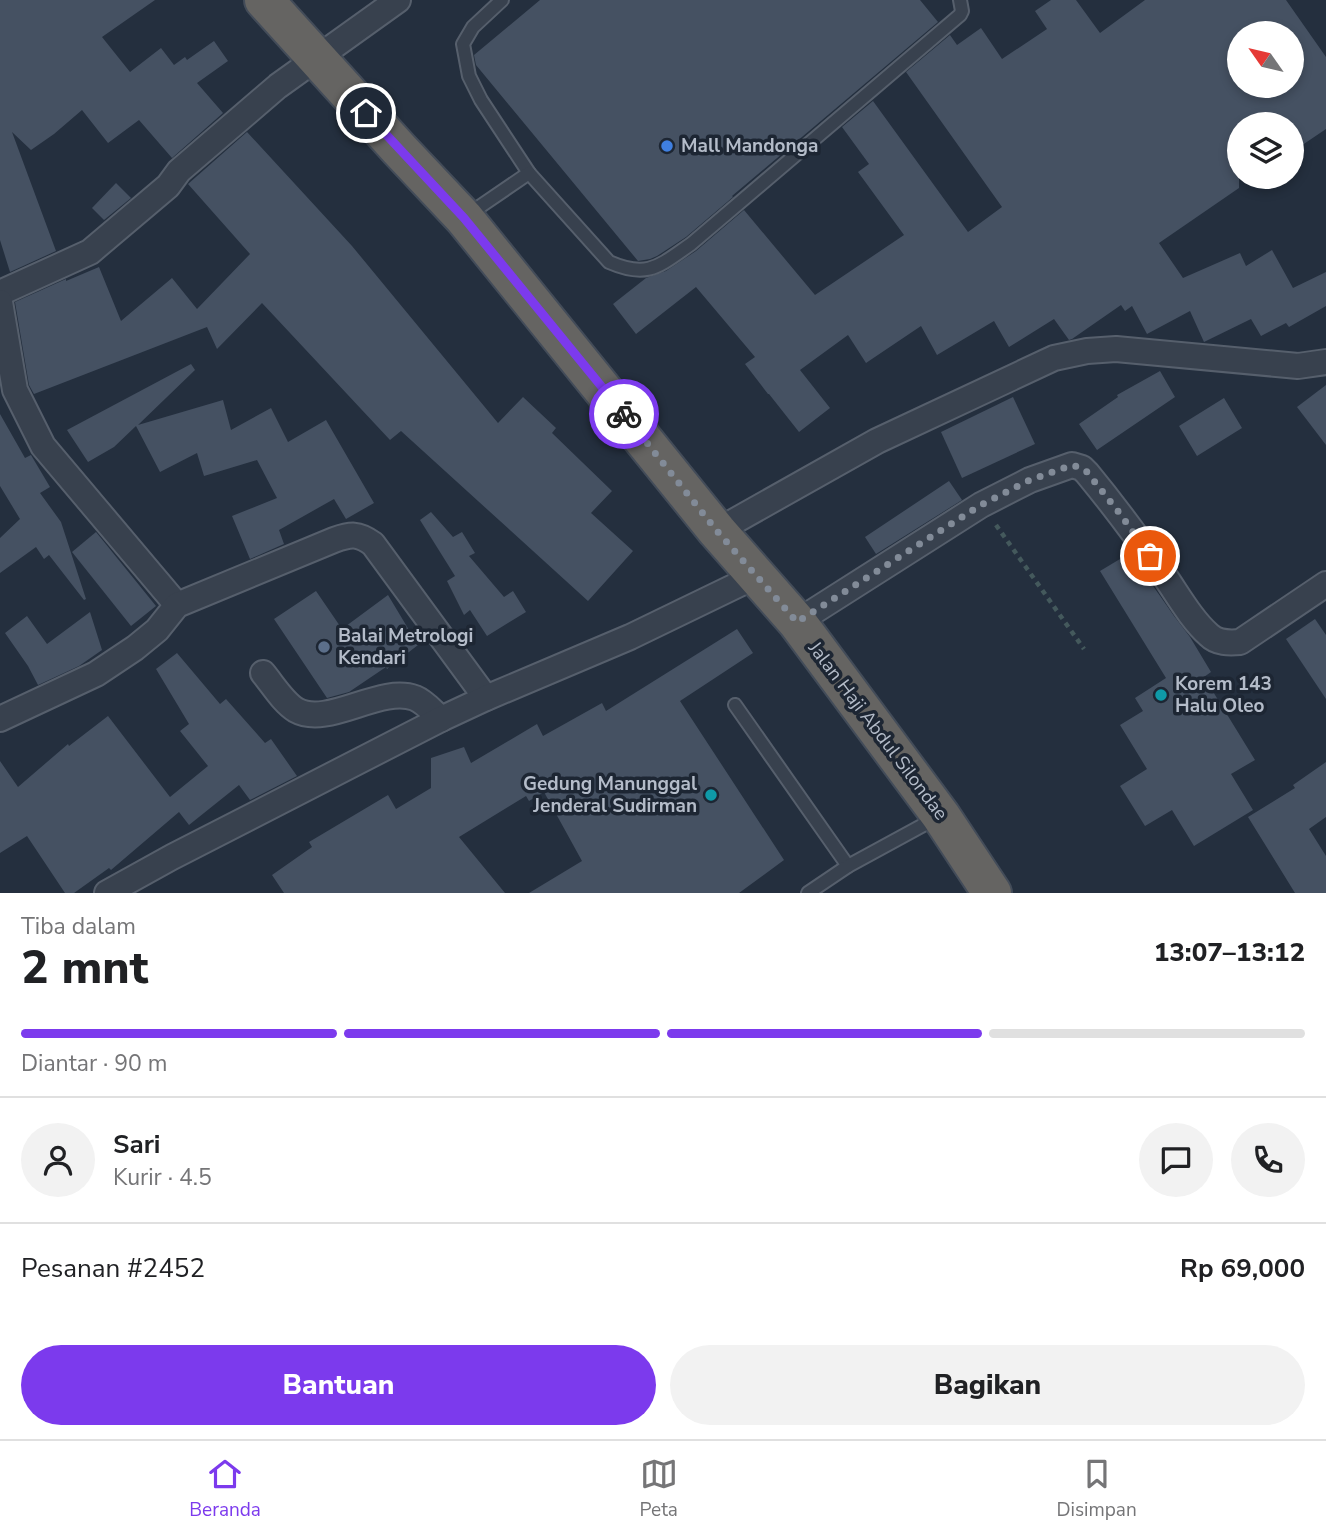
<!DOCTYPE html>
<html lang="id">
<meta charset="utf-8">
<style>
body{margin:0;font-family:"Nunito Sans",sans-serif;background:#f2f2f2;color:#202124;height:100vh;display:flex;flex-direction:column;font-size:26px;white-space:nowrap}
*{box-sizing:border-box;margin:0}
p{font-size:23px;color:#757577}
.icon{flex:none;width:38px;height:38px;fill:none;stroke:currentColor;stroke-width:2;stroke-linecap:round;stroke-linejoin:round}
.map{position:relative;height:893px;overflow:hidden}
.drawer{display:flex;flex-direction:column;background:#fff;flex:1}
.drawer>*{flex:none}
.needle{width:46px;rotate:304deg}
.fabs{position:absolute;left:1227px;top:21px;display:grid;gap:14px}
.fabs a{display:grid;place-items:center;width:77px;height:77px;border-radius:50%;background:#fff;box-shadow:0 4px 10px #0003;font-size:35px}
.pin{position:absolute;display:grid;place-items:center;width:60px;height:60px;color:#fff;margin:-30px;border:4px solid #fff;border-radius:50%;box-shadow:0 2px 7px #0007}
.courier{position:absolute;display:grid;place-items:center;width:70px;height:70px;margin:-35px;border:5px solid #7c3aed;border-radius:50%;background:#fff;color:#222;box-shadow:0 2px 9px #0007}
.overview em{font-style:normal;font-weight:800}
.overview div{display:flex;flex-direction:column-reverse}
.overview{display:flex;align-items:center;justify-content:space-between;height:119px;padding:0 21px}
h1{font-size:46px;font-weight:800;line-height:52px}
.bar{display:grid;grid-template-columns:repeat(4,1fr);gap:10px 7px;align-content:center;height:84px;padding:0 21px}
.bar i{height:9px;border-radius:5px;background:#e0e0e0}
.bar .current{background:#7c3aed}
.bar p{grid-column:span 4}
.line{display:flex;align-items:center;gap:18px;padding:0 21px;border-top:2px solid #e0e0e0}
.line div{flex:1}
.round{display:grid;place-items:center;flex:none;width:74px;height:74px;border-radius:37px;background:#f2f2f2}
.primary-button{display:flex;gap:14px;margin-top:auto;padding:14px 21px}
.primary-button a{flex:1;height:80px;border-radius:42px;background:#7c3aed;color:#fff;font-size:28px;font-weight:800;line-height:80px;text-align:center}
.primary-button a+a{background:#f2f2f2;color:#202124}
.dock{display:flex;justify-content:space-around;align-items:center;height:98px;border-top:2px solid #e0e0e0;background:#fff;font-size:19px;color:#757577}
.dock a{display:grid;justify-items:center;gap:4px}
.dock .current{color:#7c3aed}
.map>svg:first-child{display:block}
</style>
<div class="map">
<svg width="1326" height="893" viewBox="0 0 1326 893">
<rect width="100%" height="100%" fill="#242f3e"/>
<!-- building -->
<g fill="#455162" fill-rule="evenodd">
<path d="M 0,0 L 155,0 L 102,37 L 130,72 L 161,48 L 174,65 L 185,57 L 187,60 L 214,41 L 228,61 L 197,83 L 223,113 L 172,158 L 139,120 L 108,143 L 82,110 L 54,134 L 31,150 L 12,132 L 56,251 L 10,272 L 0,240 Z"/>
<path d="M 540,0 L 920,0 L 938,22 L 732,196 L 733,197 L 686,237 L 657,256 L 650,259 L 638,261 L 476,65 L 474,55 Z"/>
<path d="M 1051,0 L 1076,0 L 1100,33 L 1145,0 L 1286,0 L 1326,57 L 1326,129 L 1292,152 L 1292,124 L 1239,124 L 1239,188 L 1159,243 L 1183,278 L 1240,253 L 1246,266 L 1272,250 L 1293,288 L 1326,272 L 1326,306 L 1289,327 L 1286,323 L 1261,336 L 1251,319 L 1204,342 L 1190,311 L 1147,334 L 1132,306 L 1125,311 L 1121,305 L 1072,339 L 1069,340 L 1054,319 L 1009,347 L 994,321 L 937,355 L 921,326 L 866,363 L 848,335 L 800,370 L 830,408 L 799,432 L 769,394 L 768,394 L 745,364 L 755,357 L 696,287 L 636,334 L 613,304 L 646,278 L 666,271 L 696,251 L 744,210 L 815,295 L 904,235 L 858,172 L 869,164 L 842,127 L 873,101 L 968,232 L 1002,207 L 906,72 L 950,35 L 957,45 L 981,28 L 1002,59 L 1047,29 L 1035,11 ZM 1239,33 L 1292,33 L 1292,86 L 1239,86 Z"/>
<path d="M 247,132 L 352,246 L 498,423 L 523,397 L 556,428 L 552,433 L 612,491 L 591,513 L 633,551 L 588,601 L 401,431 L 390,440 L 262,303 L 217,349 L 207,327 L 34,394 L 29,385 L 15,302 L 66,279 L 66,281 L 99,267 L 121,321 L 172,278 L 197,309 L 250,254 L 188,184 Z"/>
<path d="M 116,183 L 131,198 L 104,220 L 92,208 Z"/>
<path d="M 191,364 L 195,370 L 138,425 L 223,400 L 231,430 L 271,408 L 288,442 L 326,420 L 374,503 L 346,519 L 334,499 L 279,530 L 284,544 L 250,559 L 232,516 L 277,498 L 257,460 L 204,476 L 197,453 L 160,472 L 136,426 L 114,447 L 88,462 L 67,430 Z"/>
<path d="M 1160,371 L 1175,397 L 1097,450 L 1079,424 L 1118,397 L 1117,395 Z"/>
<path d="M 1326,385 L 1326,445 L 1297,407 Z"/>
<path d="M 1013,397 L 1035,444 L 962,478 L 941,432 Z"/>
<path d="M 1224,398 L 1242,428 L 1197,456 L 1179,426 Z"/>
<path d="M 0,414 L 25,458 L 31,455 L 50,487 L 40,493 L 61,522 L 86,599 L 84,600 L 49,555 L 44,559 L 36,547 L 0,573 L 0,538 L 20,519 L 0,486 Z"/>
<path d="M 949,481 L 962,500 L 876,554 L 865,537 Z"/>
<path d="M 431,512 L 453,537 L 462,532 L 475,553 L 469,556 L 504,597 L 513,591 L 526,612 L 487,636 L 470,610 L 464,615 L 447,581 L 455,576 L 420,520 Z"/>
<path d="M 96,532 L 156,606 L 131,626 L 72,552 Z"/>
<path d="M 1130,553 L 1174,616 L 1190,637 L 1211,672 L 1204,677 L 1255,760 L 1231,774 L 1253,810 L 1194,846 L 1172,810 L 1145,826 L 1120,786 L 1147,769 L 1120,725 L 1143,711 L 1135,698 L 1166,678 L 1100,571 Z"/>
<path d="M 316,591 L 342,629 L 388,595 L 418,645 L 387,669 L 386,667 L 349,692 L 327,698 L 274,619 Z"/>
<path d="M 90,612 L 102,650 L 79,666 L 38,685 L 28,666 L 5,633 L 27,616 L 47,644 Z"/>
<path d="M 1315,619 L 1326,635 L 1326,699 L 1286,639 Z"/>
<path d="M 737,629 L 753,653 L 680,701 L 784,860 L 739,893 L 529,893 L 582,861 L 544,792 L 529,801 L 526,796 L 459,837 L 505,893 L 284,893 L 272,875 L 312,847 L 309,842 L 388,795 L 396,809 L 431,788 L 431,758 L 464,747 L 471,763 L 537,724 L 543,736 L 602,703 L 606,711 Z"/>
<path d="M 177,653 L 220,704 L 226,699 L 265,743 L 271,739 L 297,776 L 250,800 L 239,785 L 189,825 L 179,812 L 111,870 L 109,868 L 74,893 L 65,893 L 27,836 L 0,853 L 0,761 L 18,787 L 68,744 L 69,746 L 108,716 L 170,797 L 208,766 L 180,731 L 189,724 L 156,669 Z"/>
<path d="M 1326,762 L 1326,817 L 1309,829 L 1326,856 L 1326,893 L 1295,893 L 1248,817 L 1295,788 L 1293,785 Z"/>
</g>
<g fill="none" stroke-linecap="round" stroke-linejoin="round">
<!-- service casing -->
<g stroke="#565f6c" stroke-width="16">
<g id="service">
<path d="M 502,0 L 473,27 L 463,44 L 469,76 L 481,100 L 529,173"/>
<path d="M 466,216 L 529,173 L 609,262 C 648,279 659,266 691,244 L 960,15 L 962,11 L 960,0"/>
<path d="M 735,705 L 848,866"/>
<path d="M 808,893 L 848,866 L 938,817"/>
</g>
</g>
<!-- minor casing -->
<g stroke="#565f6c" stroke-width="28">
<g id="minor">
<path d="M 0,293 L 90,252 L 168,186 L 179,171 L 278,86 L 398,0"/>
<path d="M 0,302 L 15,390 L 43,446 L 177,605"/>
<path d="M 717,531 L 877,441 L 1054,358 L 1087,351 L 1116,349 L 1298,366 L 1326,362"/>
<path d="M 797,622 L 981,505 L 1030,480 L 1072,465 L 1082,468 L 1087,473 C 1115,507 1141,542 1166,578 C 1179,597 1192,620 1209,635 C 1217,643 1229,643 1240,642 L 1326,584"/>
<path d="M 263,673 C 273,685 283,702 296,710 C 328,728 380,685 415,698 C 425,702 433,712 441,719"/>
<path d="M 0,719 L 96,674 L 135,648 L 157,630 L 177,605 L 334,540 C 351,534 358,533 373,544 L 486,698"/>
<path d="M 107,893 L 172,857 L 441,719 L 486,698 L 630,637 L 756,576"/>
</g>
</g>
<!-- trunk casing -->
<g stroke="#434c59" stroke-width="42">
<path id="trunk" d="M 264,0 L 399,149 L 464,218 L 717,531 L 797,622 L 941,816 L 992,893"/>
</g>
<!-- path -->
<path stroke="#44595c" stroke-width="4.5" stroke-dasharray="5 5" stroke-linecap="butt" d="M 996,525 L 1084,649"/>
<!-- service -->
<use href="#service" stroke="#38414e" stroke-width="12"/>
<!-- minor -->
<use href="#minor" stroke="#38414e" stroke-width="24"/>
<!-- trunk -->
<use href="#trunk" stroke="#656462" stroke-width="38"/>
</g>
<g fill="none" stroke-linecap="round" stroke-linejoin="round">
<!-- done -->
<path stroke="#828b98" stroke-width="7" stroke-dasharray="0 12.6" d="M 624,414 L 717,531 L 797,622 L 981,505 L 1030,480 L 1072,465 L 1082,468 L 1087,472 L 1121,515 L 1150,556"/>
<!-- route -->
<path stroke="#7c3aed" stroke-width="9" d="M 366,113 L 464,218 L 624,414"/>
</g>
<!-- markers -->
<circle fill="#3f7fe0" stroke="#1d2633" stroke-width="2.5" cx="667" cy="146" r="7"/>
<circle fill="#5c6f8a" stroke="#1d2633" stroke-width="2.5" cx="324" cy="647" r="7"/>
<g fill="#0f9aa8" stroke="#1d2633" stroke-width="2.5">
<circle cx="1161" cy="695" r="7"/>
<circle cx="711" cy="795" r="7"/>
</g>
<g text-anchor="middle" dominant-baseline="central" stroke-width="7" stroke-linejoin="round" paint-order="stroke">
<!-- poi labels -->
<g font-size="19" font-weight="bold" fill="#b4bcc9" stroke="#1d2633" text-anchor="start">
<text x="681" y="146">Mall Mandonga</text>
<text x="338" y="636">Balai Metrologi<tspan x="338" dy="22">Kendari</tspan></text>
<text x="1175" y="684">Korem 143<tspan x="1175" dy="22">Halu Oleo</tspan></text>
<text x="697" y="784" text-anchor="end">Gedung Manunggal<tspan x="697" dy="22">Jenderal Sudirman</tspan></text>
</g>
<!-- street labels -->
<g font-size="19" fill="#b4bcc9" stroke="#1d2633">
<text transform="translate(878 731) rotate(53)">Jalan Haji Abdul Silondae</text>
</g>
</g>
</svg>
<div class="fabs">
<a><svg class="needle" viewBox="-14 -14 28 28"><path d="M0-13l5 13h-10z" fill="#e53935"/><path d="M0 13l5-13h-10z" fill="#757577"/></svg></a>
<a><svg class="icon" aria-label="layers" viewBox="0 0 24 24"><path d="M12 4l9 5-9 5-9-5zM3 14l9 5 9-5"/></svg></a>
</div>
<div class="pin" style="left:1150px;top:556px;background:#ea580c"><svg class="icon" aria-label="bag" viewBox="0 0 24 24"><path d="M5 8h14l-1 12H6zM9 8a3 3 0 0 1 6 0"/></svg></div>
<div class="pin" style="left:366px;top:113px;background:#1f2937"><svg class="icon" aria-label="home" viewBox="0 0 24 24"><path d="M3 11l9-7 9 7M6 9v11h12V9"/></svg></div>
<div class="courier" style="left:624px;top:414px"><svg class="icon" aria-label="bike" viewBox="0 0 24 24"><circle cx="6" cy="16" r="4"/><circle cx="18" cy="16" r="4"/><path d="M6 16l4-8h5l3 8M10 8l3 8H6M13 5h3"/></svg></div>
</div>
<section class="drawer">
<div class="overview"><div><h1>2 mnt</h1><p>Tiba dalam</p></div><em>13:07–13:12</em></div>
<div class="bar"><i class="current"></i><i class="current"></i><i class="current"></i><i></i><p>Diantar · 90 m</p></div>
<div class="line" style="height:126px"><a class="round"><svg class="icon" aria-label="person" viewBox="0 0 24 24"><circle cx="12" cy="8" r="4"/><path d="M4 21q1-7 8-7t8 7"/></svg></a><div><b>Sari</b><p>Kurir · 4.5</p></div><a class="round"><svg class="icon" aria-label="chat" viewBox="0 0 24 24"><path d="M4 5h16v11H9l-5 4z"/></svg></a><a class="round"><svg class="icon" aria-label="phone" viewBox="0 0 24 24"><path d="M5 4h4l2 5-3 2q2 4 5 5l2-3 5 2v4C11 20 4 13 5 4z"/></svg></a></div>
<div class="line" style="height:91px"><div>Pesanan #2452</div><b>Rp 69,000</b></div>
<div class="primary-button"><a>Bantuan</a><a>Bagikan</a></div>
</section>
<nav class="dock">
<a class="current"><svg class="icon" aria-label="home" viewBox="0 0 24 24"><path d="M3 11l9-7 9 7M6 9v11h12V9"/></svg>Beranda</a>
<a><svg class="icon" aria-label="map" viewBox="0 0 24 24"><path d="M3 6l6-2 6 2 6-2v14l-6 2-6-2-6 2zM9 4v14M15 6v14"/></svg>Peta</a>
<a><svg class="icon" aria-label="saved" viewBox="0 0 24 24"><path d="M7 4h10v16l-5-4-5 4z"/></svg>Disimpan</a>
</nav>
